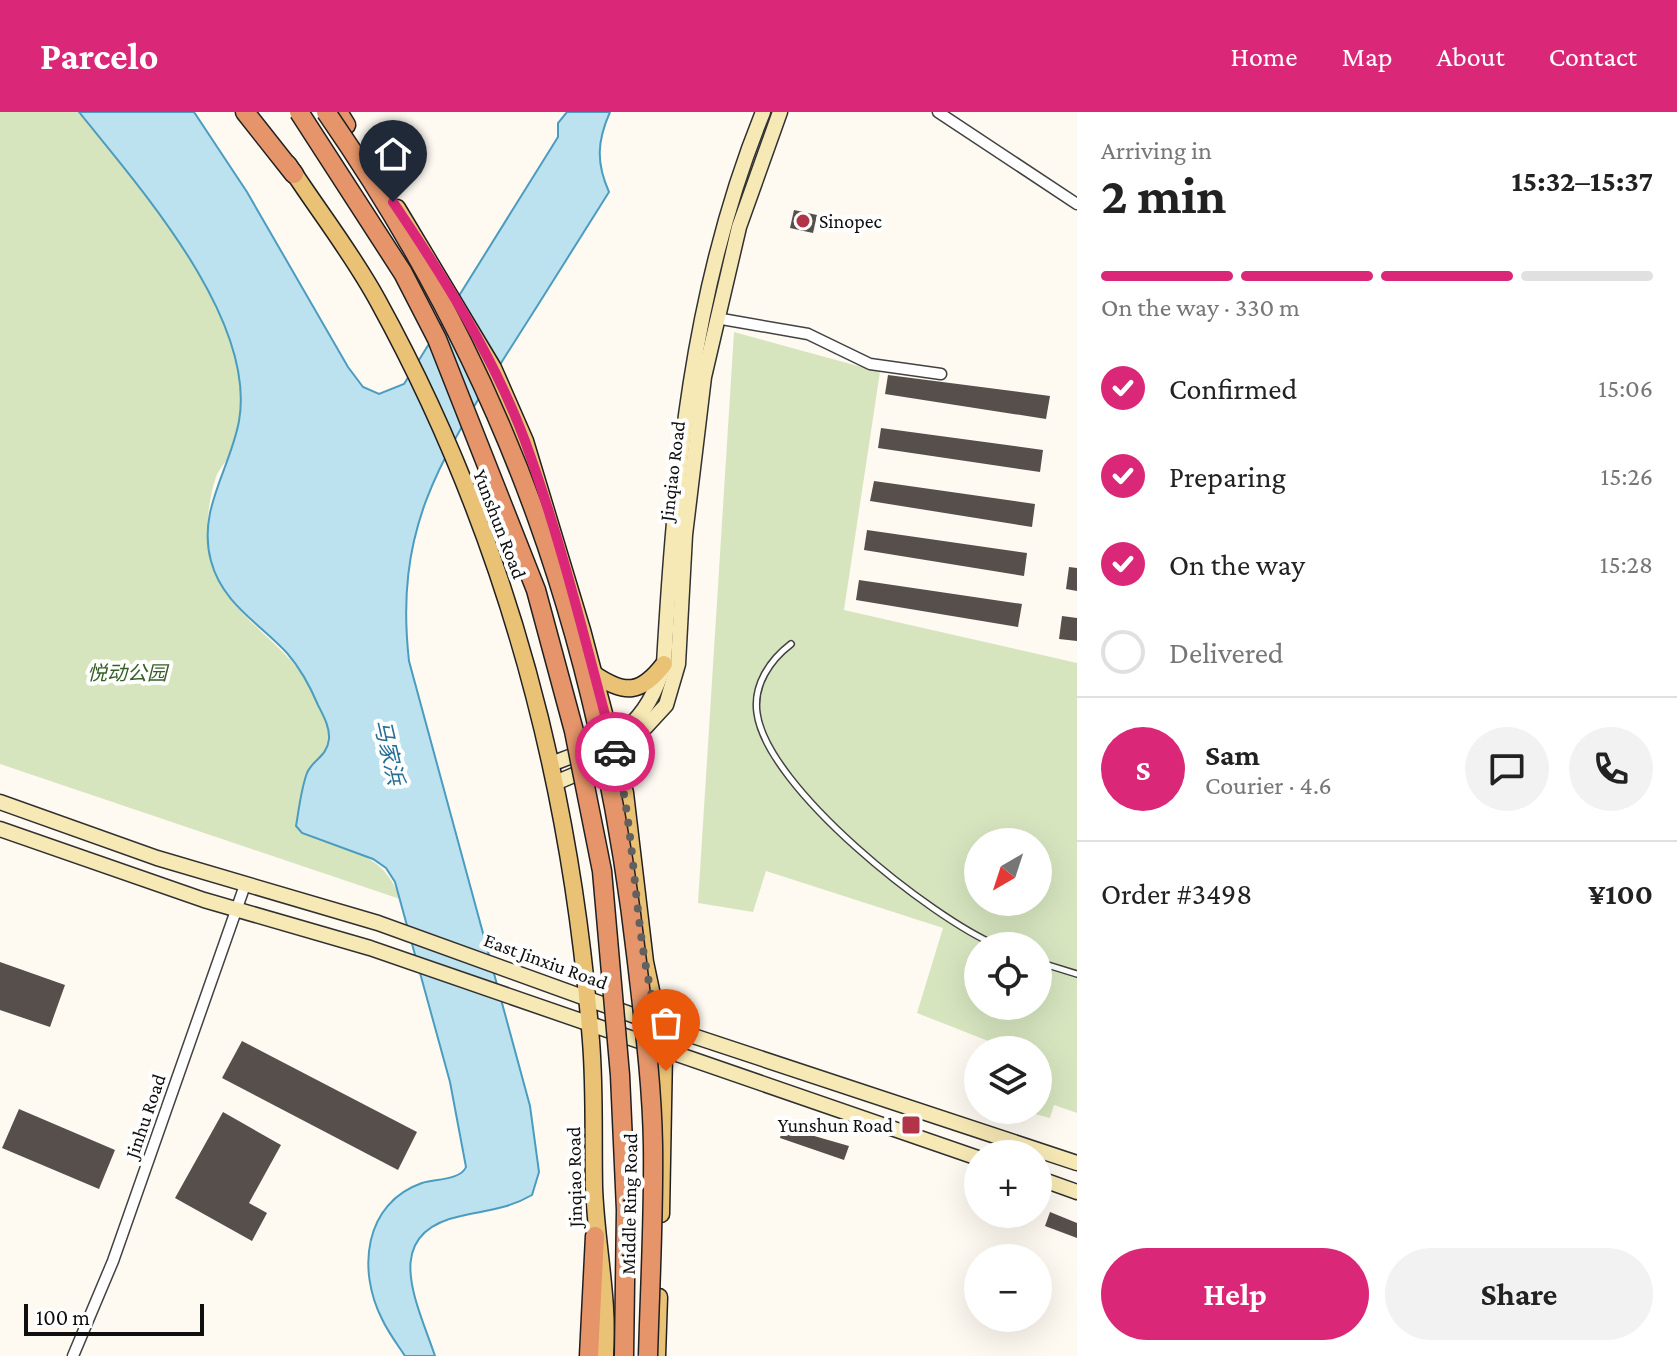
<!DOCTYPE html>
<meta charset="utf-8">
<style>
body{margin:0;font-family:"Crimson Pro","Noto Sans SC",serif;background:#f2f2f2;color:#222;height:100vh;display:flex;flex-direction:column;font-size:30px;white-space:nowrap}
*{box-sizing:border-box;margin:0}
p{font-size:26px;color:#767676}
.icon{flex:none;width:44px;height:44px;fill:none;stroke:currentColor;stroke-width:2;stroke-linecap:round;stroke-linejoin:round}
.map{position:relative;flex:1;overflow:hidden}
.panel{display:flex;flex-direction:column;background:#fff;width:600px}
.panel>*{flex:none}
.needle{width:52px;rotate:219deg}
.controls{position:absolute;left:964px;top:716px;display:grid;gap:16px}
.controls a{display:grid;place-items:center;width:88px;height:88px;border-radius:50%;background:#fff;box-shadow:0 8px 32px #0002;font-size:40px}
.scale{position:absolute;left:24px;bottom:20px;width:180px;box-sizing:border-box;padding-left:8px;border:4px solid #0f0f0f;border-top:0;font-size:22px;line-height:28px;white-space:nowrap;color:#0f0f0f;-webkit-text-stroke:6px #fff;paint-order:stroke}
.pin{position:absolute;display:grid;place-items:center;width:68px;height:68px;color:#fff;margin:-82px -34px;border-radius:50% 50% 50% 0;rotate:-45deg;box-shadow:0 0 8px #0007}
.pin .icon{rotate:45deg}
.courier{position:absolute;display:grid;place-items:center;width:80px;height:80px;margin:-40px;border:6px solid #db2777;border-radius:50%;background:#fff;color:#222;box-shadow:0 2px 10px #0007}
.overview em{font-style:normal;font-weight:700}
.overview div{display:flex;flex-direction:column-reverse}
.overview{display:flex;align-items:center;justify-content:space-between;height:136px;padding:0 24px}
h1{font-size:52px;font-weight:700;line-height:60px}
.bar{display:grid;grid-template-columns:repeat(4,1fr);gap:12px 8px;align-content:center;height:96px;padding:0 24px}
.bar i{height:10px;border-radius:6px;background:#e0e0e0}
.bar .selected{background:#db2777}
.bar p{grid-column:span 4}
.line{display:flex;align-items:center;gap:20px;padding:0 24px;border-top:2px solid #e0e0e0}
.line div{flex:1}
.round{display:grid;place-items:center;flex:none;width:84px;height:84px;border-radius:42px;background:#f2f2f2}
ol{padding:0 24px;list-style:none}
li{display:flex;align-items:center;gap:24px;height:88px}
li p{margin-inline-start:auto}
li .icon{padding:8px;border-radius:50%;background:#db2777;color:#fff;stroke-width:4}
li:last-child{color:#767676}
li i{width:44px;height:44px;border:4px solid #e0e0e0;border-radius:50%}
.button{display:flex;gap:16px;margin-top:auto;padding:16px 24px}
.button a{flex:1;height:92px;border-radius:48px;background:#db2777;color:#fff;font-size:32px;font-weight:700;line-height:92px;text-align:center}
.button a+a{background:#f2f2f2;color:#222}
header{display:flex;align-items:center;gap:48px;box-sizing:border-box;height:112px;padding:0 40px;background:#db2777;color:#fff}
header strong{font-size:38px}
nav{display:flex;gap:44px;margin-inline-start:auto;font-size:28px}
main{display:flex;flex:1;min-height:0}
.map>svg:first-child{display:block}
</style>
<header>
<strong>Parcelo</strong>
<nav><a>Home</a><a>Map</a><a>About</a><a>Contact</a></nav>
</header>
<main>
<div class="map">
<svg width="1077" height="1244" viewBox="0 0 1077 1244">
<rect width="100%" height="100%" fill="#fefaf2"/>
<!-- green -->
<g fill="#d7e5bf" fill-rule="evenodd">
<path d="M 0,0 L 79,0 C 139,75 257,207 239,310 C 237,320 234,335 229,345 C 225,351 219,357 216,365 C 208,389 204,423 211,449 C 228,515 316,540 329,620 C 333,645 313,646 308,661 C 302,678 304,703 302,721 C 344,737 385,740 400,787 L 0,652 Z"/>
<path d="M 734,220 L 880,260 L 844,498 L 1077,551 L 1077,1001 L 1054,993 L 1050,1006 L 1020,998 L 1038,998 L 1038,938 L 1001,938 L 1001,934 L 917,901 L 943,816 L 766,759 L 753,800 L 698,791 ZM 978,730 L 1038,730 L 1038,790 L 978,790 ZM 978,834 L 1038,834 L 1038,894 L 978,894 Z"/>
</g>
<!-- water -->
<path fill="#bce2f0" stroke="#4b9cbf" stroke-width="2" d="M 79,0 L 194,0 L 247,80 L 348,255 L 363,275 L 379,282 L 404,272 L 558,25 L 558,11 L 567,0 L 610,0 C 597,29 596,51 609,80 C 575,134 542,187 508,240 C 440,348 394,416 409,549 L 530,994 L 539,1060 L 532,1083 C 508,1097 487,1098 461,1104 C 379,1121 417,1190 435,1244 L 405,1244 C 397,1232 388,1220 382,1207 C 357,1158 364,1091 422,1071 C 434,1067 461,1068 466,1055 L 450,970 L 395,770 L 386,756 L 373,747 L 302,721 L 296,714 C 299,697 301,677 307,661 C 313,647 327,645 329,627 C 330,615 323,603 318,593 C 310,574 300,556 287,541 C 259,511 222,491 211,449 C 197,398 230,358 239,309 C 257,207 139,75 79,0 Z"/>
<!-- building -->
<g fill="#574f4c">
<path d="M 794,98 L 817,103 L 813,121 L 790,116 Z"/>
<path d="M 888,263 L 1050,284 L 1046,307 L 885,282 Z"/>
<path d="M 881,316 L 1043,338 L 1040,360 L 878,336 Z"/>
<path d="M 874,369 L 1035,392 L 1032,415 L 870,389 Z"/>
<path d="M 867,418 L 1027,441 L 1024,464 L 864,438 Z"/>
<path d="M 1069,455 L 1077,456 L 1077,479 L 1066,477 Z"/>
<path d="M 859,468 L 1022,492 L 1018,515 L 856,488 Z"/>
<path d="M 1062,504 L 1077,506 L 1077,529 L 1059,527 Z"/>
<path d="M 0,850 L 65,873 L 50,915 L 0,898 Z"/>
<path d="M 242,929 L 417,1020 L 398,1058 L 222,966 Z"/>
<path d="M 19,997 L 115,1038 L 99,1077 L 2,1036 Z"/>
<path d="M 223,1000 L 281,1033 L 249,1091 L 267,1101 L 252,1129 L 175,1086 Z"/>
<path d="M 783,1015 L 849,1034 L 844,1048 L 780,1026 Z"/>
<path d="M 1050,1100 L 1077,1111 L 1077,1126 L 1045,1114 Z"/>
</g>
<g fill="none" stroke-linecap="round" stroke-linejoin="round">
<!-- lane casing -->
<g stroke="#424242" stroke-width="8">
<g id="lane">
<path d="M 791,532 C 770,548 753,573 757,601 C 767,676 931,806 998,834"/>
<path d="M 1038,850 L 1077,862"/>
</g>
</g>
<!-- street casing -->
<g stroke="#424242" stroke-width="13">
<g id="street">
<path d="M 938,0 L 1077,92"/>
<path d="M 716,206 L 808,222 L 870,252 L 941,262"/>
<path d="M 73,1244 L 113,1149 L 245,773"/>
</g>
</g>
<!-- secondary casing -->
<g stroke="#313131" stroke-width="17">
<g id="secondary">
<path d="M 551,652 C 611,629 646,619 664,552 C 675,363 691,177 763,0"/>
<path d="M 555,671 L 619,644 L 666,593 L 678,552 L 685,423 L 704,265 L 739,115 L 780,0"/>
<path d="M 0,690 L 157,746 L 378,811 L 660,913 L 1077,1051"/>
<path d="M 0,717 L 204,788 L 370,836 L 978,1046"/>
<path d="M 1038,1066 L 1077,1080"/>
</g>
</g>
<!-- primary casing -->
<g stroke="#202020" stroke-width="19">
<g id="primary">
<path d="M 288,52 C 317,97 352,141 378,189 C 504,418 571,670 591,929 C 595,978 593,1026 594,1075 C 596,1133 609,1186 605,1244"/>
<path d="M 397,96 L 493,256 L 525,329 L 582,518 L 625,681 L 645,850 L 664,940 L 661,1102"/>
<path d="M 594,562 C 625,583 641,582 664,552"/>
<path d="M 657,1244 L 659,1185"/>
</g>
</g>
<!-- highway casing -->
<g stroke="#202020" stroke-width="21">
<g id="highway">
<path d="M 245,0 L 294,62"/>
<path d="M 338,0 L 346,13"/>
<path d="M 589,1244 L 595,1124"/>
</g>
</g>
<!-- lane -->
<use href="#lane" stroke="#fff" stroke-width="5"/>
<!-- street -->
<use href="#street" stroke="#fff" stroke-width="10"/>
<!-- secondary -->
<use href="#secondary" stroke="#f7e9b5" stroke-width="14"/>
<!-- primary -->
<use href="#primary" stroke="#eac276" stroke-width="16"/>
<!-- highway -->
<use href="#highway" stroke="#e59569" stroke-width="18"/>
<!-- highway-bridge casing -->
<g stroke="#202020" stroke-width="21" stroke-linecap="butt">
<g id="highway-bridge">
<path d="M 299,0 L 403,161 L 437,227 L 536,478 L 574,619 L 602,759 L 620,963 L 626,1098 L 624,1244"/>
<path d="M 326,0 C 509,264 601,532 637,850 C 644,911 652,972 653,1033 C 654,1103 650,1174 648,1244"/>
</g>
</g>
<!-- highway-bridge -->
<use href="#highway-bridge" stroke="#e59569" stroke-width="18"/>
</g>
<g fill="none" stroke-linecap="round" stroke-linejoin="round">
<!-- done -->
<path stroke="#63615e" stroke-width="8" stroke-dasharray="0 14.4" d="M 615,640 C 633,710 633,779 645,849 C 651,886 662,921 666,959"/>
<!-- route -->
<path stroke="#db2777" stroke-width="10" d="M 393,90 C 443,164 494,245 525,329 C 562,430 587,537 615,640"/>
</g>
<!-- markers -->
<g fill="#b13547" stroke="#fff" stroke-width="3">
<circle cx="803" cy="109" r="8"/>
<rect x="901" y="1003" width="20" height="20" rx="4"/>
</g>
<g text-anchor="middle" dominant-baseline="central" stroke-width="8" stroke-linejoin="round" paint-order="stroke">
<!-- poi labels -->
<g font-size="20" fill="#0f0f0f" stroke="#fff" text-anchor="start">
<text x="819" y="109">Sinopec</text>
<text x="893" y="1013" text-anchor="end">Yunshun Road</text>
</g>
<!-- street labels -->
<g font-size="20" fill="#0f0f0f" stroke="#fff">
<text transform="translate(672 359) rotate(-83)">Jinqiao Road</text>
<text transform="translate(500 412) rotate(69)">Yunshun Road</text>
<text transform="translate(546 849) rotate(20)">East Jinxiu Road</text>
<text transform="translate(145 1004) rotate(-71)">Jinhu Road</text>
<text transform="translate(574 1065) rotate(-91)">Jinqiao Road</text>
<text transform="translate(629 1092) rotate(-89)">Middle Ring Road</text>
</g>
<!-- park labels -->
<g font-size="20" font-style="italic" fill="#386026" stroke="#fff">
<text x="127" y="561">悦动公园</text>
</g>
<!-- water labels -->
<g font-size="22" font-style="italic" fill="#256f94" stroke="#fff">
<text transform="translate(389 640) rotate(77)">马家浜</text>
</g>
</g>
</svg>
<div class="controls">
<a><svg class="needle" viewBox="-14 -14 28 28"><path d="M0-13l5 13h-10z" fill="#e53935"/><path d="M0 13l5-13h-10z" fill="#767676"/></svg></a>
<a><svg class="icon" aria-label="locate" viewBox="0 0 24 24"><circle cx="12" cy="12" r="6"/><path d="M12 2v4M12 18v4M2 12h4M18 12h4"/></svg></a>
<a><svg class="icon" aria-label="layers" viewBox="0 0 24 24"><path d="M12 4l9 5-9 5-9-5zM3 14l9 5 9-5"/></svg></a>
<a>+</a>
<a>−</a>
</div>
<div class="scale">100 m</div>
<div class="pin" style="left:666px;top:959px;background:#ea580c"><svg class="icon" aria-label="bag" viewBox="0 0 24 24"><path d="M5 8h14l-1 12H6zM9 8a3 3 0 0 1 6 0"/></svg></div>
<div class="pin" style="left:393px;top:90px;background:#1f2937"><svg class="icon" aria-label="home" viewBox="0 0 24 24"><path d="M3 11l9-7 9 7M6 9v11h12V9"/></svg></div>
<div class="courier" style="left:615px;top:640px"><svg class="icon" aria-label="car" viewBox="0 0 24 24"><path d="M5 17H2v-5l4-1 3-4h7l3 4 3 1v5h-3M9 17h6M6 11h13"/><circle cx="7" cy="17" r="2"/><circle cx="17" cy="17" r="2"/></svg></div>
</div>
<section class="panel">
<div class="overview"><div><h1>2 min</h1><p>Arriving in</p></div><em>15:32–15:37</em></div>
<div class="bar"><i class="selected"></i><i class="selected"></i><i class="selected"></i><i></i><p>On the way · 330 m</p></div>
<ol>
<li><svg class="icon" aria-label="check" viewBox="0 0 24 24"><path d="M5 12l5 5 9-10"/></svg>Confirmed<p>15:06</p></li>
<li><svg class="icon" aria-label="check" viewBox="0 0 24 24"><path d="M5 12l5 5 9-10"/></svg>Preparing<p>15:26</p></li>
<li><svg class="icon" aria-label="check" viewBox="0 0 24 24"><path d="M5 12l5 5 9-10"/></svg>On the way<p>15:28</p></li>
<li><i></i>Delivered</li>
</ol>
<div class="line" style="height:144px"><b class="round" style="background:#db2777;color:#fff">S</b><div><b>Sam</b><p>Courier · 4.6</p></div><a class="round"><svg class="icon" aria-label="chat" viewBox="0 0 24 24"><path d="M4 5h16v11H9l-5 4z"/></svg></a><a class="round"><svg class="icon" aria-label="phone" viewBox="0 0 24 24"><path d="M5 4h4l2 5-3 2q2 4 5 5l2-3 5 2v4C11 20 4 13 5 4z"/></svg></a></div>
<div class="line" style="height:104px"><div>Order #3498</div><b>¥100</b></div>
<div class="button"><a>Help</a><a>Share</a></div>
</section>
</main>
